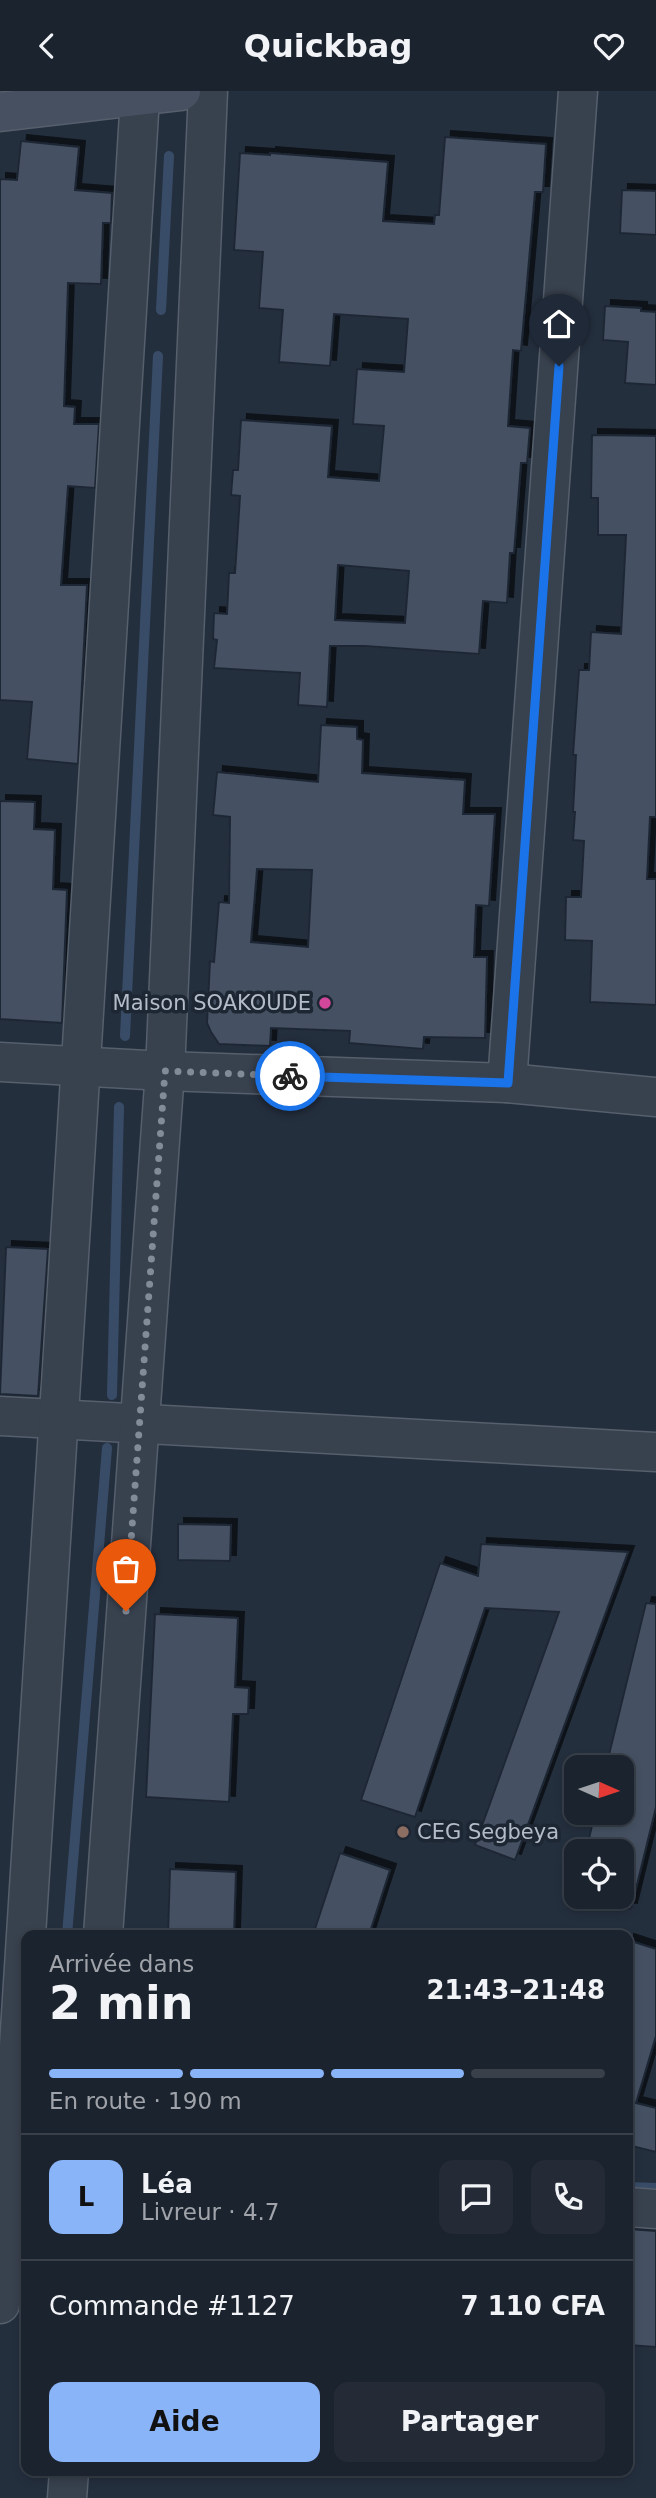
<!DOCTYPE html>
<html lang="fr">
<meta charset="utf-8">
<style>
body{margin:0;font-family:"DejaVu Sans",sans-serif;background:#242b36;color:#f1f3f6;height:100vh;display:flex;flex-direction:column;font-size:26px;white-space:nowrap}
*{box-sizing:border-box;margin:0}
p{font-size:23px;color:#a0a4aa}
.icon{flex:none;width:38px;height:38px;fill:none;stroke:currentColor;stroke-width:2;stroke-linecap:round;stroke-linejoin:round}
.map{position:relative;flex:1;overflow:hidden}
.details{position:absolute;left:21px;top:1839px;width:612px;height:546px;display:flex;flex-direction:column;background:#1b232e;border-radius:14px;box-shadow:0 4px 10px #0003,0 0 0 2px #39404a}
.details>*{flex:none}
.needle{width:46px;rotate:93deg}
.buttons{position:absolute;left:564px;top:1664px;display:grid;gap:14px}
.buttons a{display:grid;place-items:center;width:70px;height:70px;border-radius:14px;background:#1b232e;box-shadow:0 4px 10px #0003,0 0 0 2px #39404a;font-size:35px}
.pin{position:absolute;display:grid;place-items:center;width:60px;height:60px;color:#fff;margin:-72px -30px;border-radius:50% 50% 50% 0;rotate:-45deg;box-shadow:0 0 7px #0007}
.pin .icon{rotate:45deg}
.courier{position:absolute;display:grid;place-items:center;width:70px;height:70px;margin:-35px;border:5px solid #1a73e8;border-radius:50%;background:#fff;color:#222;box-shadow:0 2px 9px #0007}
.head em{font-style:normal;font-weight:700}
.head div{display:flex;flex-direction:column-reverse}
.head{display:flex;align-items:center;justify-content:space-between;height:119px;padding:0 28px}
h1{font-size:46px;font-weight:700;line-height:52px}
.bar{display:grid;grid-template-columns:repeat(4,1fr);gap:10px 7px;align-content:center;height:84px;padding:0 28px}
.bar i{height:9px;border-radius:5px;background:#39404a}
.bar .active{background:#8ab4f8}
.bar p{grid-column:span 4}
.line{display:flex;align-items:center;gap:18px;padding:0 28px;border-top:2px solid #39404a}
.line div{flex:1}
.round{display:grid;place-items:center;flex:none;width:74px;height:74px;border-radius:14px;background:#242b36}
.action{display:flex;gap:14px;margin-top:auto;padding:14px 28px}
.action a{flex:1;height:80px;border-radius:14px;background:#8ab4f8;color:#111;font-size:28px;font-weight:700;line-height:80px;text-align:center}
.action a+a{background:#242b36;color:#f1f3f6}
header{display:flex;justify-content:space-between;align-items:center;height:91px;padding:0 28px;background:#1b232e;font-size:32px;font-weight:700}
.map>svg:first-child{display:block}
</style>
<header><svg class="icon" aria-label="back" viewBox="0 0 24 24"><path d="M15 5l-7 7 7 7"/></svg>Quickbag<svg class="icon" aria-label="heart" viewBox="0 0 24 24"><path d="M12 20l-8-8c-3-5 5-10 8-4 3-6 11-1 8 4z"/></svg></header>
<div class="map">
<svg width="656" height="2407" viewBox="0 0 656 2407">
<defs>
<filter id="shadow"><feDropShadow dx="6" dy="-6" stdDeviation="0" flood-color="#0009"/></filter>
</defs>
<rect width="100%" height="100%" fill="#242f3e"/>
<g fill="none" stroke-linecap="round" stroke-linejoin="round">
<!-- stream -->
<g stroke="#394c67" stroke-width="10">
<path d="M 161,219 L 169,65"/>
<path d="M 125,945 L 158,265"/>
<path d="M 112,1304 L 119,1016"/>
<path d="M 67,1844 L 107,1357"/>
<path d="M 628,2096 L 656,2097"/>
</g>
</g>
<!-- building -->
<g fill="#455162" stroke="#1f2835" stroke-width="2" fill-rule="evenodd" filter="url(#shadow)">
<path d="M 445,46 L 546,53 L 543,101 L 535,101 L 521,260 L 513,259 L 508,335 L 530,337 L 527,372 L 521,372 L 514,462 L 510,462 L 507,512 L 483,510 L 479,563 L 365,555 L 330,555 L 327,616 L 298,614 L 300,582 L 214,577 L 217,549 L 213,548 L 214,522 L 227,523 L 229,482 L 235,482 L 240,405 L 231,404 L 233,379 L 238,379 L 241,329 L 332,335 L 328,386 L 379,390 L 384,335 L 353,333 L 357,278 L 404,281 L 408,228 L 334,223 L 330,275 L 279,271 L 283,219 L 259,217 L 263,161 L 234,159 L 240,62 L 270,64 L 270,62 L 388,71 L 383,130 L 434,133 L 435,124 L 439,124 ZM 338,474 L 409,480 L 405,532 L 335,529 Z"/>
<path d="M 21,50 L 79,56 L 75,99 L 112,102 L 111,132 L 103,132 L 101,193 L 68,192 L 64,315 L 75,316 L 74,333 L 99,333 L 95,397 L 68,395 L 61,494 L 87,494 L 78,673 L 27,668 L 32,611 L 0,609 L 0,88 L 17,89 Z"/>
<path d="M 622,99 L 656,100 L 656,144 L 620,142 Z"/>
<path d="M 605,215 L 641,217 L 641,220 L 656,221 L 656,294 L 625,292 L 628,251 L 603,249 Z"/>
<path d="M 592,344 L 656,345 L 656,726 L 650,726 L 647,788 L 656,788 L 656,914 L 590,911 L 592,850 L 565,849 L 566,806 L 581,806 L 584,750 L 573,749 L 575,721 L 573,721 L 576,664 L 573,664 L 579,579 L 589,579 L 591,541 L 621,543 L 626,444 L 598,444 L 598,407 L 591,407 Z"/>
<path d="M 321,634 L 357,636 L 357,648 L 363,649 L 362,682 L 465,689 L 463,723 L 495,723 L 489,815 L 476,814 L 474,866 L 487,866 L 485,947 L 424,946 L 423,958 L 349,952 L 350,940 L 271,937 L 270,955 L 219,953 L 211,941 L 207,932 L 210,870 L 214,871 L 219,811 L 229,812 L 230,726 L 213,724 L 217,681 L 318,691 ZM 257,778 L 312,779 L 308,856 L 251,851 Z"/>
<path d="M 0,710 L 35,711 L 34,738 L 55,739 L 53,798 L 67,799 L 62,932 L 0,928 Z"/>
<path d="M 6,1156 L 48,1158 L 38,1305 L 0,1303 Z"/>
<path d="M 178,1433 L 231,1434 L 230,1470 L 178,1469 Z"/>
<path d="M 481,1453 L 628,1461 L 515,1769 L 475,1754 L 559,1521 L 485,1517 L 415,1726 L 361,1709 L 440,1472 L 478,1485 Z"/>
<path d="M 646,1512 L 656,1513 L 656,1716 L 631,1818 L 621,1817 L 621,1760 L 586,1760 L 595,1722 L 621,1722 L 621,1676 L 606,1676 Z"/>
<path d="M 155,1523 L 238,1527 L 235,1596 L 249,1597 L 248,1623 L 233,1623 L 229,1711 L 146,1706 Z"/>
<path d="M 340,1762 L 390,1779 L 369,1844 L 313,1844 Z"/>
<path d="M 170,1778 L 236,1781 L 234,1844 L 168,1844 Z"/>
<path d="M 628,1849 L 656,1858 L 656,1945 L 636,2012 L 656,2017 L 656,2061 L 628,2054 Z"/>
<path d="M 628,2138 L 656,2140 L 656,2256 L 628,2254 Z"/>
</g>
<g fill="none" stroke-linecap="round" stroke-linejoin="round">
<!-- minor casing -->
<g stroke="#565f6c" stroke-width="41">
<g id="minor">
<path d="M 0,971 L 165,980 L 507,992 L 656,1006"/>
<path d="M 507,992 L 578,0"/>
<path d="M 0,1325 L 656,1361"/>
<path d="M 628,2116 L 656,2118"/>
</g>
</g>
<!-- tertiary casing -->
<g stroke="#565f6c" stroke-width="41">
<g id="tertiary">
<path d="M 103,1844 L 165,980 L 208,0"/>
<path d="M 0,2213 L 13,2050 C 56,1369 100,687 140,6"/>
<path d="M 67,2407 L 69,2380"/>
</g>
</g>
<!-- secondary casing -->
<g stroke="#565f6c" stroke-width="41">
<path id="secondary" d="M 0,21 L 181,0"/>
</g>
<!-- minor -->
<use href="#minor" stroke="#38414e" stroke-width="38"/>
<!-- tertiary -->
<use href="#tertiary" stroke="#38414e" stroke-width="38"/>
<!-- secondary -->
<use href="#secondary" stroke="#465061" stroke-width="38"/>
</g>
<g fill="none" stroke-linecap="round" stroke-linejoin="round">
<!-- done -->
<path stroke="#828b98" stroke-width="7" stroke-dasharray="0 12.6" d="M 126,1520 L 165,980 L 290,985"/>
<!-- route -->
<path stroke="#1a73e8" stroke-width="9" d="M 290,985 L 508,992 L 559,275"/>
</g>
<!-- markers -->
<circle fill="#d1479c" stroke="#1d2633" stroke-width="2.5" cx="325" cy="912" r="7"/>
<circle fill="#8d6e63" stroke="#1d2633" stroke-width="2.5" cx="403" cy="1741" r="7"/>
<g text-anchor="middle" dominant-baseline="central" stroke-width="7" stroke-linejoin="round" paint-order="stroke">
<!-- poi labels -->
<g font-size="21" fill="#b4bcc9" stroke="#1d2633" text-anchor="end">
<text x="311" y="912">Maison SOAKOUDE</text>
<text x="417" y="1741" text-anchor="start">CEG Segbeya</text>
</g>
</g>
</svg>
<div class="buttons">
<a><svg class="needle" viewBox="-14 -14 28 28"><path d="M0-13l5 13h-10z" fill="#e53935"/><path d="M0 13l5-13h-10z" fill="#a0a4aa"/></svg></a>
<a><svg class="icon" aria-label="locate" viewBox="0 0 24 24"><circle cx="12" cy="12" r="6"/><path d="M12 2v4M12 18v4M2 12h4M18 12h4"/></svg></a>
</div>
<div class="pin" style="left:126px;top:1520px;background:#ea580c"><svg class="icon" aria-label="bag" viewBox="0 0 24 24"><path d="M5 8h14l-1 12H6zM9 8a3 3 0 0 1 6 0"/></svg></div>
<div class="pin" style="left:559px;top:275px;background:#1f2937"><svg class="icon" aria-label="home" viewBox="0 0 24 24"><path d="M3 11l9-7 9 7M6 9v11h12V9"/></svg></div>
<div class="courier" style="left:290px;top:985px"><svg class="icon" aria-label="bike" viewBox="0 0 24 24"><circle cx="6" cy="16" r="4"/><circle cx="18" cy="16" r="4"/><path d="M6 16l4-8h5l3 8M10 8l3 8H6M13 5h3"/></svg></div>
<section class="details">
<div class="head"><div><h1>2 min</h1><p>Arrivée dans</p></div><em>21:43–21:48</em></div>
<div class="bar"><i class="active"></i><i class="active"></i><i class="active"></i><i></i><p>En route · 190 m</p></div>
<div class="line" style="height:126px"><b class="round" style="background:#8ab4f8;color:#111">L</b><div><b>Léa</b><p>Livreur · 4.7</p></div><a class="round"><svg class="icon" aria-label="chat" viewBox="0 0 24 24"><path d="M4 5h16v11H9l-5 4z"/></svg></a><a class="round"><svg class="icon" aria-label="phone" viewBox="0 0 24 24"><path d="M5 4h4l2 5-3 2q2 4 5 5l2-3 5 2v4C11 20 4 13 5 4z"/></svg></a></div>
<div class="line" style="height:91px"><div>Commande #1127</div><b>7 110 CFA</b></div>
<div class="action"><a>Aide</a><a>Partager</a></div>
</section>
</div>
